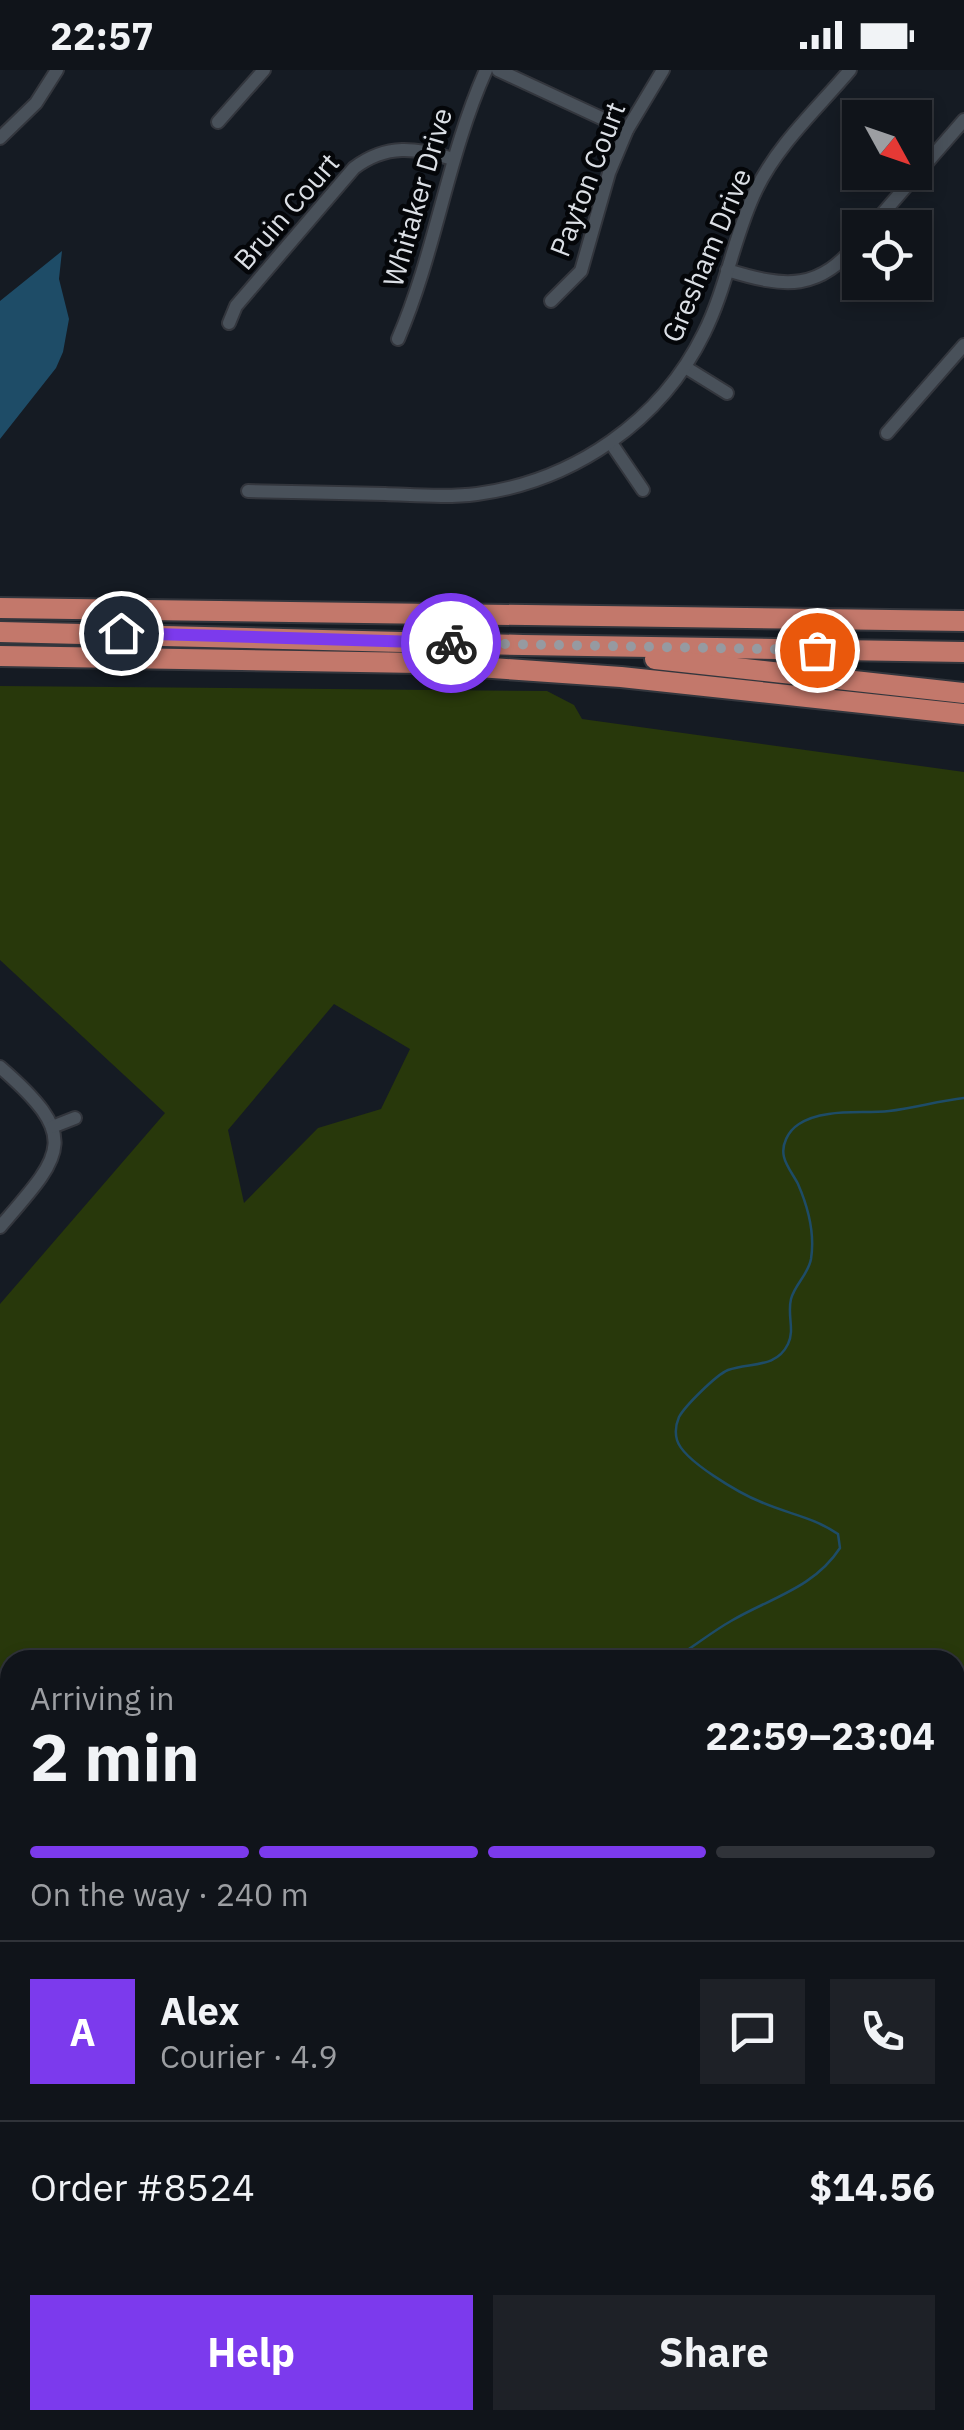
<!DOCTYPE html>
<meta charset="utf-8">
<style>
body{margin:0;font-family:"IBM Plex Sans",sans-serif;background:#1e2127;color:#f1f3f6;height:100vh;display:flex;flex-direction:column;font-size:38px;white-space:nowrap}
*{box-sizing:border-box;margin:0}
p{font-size:32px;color:#9c9ea2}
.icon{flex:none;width:55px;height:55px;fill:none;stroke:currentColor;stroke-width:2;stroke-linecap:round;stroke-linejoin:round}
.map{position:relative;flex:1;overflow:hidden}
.panel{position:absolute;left:0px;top:1580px;width:965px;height:780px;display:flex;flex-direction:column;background:#10141a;border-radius:30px 30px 0 0;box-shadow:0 5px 15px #0003,0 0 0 2px #303339}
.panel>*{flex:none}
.needle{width:65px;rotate:130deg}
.buttons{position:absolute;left:842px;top:30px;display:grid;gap:20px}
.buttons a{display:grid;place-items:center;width:90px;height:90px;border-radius:0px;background:#10141a;box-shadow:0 5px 15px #0003,0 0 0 2px #303339;font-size:50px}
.pin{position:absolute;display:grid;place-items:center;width:85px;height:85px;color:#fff;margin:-42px;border:5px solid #fff;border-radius:50%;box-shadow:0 2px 10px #0007}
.courier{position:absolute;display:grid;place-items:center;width:100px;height:100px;margin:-50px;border:8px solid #7c3aed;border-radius:50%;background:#fff;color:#222;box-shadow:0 2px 12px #0007}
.headline em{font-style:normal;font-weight:800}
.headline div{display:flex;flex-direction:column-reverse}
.headline{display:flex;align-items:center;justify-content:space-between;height:170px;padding:0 30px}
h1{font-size:65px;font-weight:800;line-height:75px}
.bar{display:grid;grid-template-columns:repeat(4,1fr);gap:15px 10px;align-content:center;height:120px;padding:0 30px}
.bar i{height:12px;border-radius:8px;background:#303339}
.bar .on{background:#7c3aed}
.bar p{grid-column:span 4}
.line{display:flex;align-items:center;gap:25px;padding:0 30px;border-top:2px solid #303339}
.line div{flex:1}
.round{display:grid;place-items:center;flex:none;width:105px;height:105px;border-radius:0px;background:#1e2127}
.primary-button{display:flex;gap:20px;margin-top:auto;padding:20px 30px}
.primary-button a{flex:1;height:115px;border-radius:0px;background:#7c3aed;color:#fff;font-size:40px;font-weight:800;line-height:115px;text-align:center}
.primary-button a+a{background:#1e2127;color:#f1f3f6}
.status{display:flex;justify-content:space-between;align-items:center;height:70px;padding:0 50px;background:#10141a;direction:ltr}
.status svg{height:28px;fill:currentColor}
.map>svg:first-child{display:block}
</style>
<div class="status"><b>22:57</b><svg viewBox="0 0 49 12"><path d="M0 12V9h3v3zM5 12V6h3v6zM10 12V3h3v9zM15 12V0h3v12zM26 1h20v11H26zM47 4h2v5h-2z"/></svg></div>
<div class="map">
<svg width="964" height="2360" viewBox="0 0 964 2360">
<rect width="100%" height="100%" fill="#151b23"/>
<!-- green -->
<g fill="#28380b" fill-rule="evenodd">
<path d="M 0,616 L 547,621 L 574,635 L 582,649 L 964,702 L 964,1637 L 955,1648 L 955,1590 L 10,1590 L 10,2047 L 0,2031 L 0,1234 L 165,1043 L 0,890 ZM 334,934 L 410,979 L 381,1039 L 318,1058 L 244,1133 L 228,1060 Z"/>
<path d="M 955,1738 L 964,1745 L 964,2083 L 955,2094 Z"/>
<path d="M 78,2350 L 742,2350 L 734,2360 L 87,2360 Z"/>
</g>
<!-- water -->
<path fill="#1e4c67" d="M 62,181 L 59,209 L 69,249 L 63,282 L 56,298 L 0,369 L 0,231 Z"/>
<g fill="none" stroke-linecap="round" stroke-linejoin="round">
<!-- stream -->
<g stroke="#1e4c67" stroke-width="2.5">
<path d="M 672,1590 C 692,1578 710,1563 731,1551 C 770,1528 814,1518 840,1478 L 838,1464 C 813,1447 788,1444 761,1432 C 741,1424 683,1391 677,1370 C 675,1363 676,1354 679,1347 C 685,1336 716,1305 728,1300 C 749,1292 776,1299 788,1274 C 795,1260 787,1245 791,1229 C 795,1214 808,1205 811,1189 C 815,1164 808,1137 798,1114 C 794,1106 786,1096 784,1087 C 781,1075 788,1061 799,1054 C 823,1038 861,1044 889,1041 C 914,1038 938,1031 964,1028"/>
<path d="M 0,2017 L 10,2030"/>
<path d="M 163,2350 L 168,2360"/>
</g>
<!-- minor casing -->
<g stroke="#33363d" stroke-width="16">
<g id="minor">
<path d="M 498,0 L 627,60"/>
<path d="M 218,52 L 264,0"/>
<path d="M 0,68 L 36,33 L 57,0"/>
<path d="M 870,158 L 964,50"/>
<path d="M 727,200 C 786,218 819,222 860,170"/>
<path d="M 551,231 L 581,201 L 609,103 L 627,60 L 663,0"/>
<path d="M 229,253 L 236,236 L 354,98 C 387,73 416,78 453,89"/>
<path d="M 398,269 C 436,181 447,87 486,0"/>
<path d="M 685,297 L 727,323"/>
<path d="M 887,363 L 964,275"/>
<path d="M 611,373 L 643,420"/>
<path d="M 248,421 C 294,422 339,423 385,424 C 415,425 447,428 477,424 C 574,411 661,351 704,263 C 727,217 734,165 756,120 C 778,74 818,38 850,0"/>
<path d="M 0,997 C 82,1068 63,1084 0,1157"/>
<path d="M 52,1057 L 75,1048"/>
<path d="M 955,2210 L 964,2200"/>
<path d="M 0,2255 L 10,2267"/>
<path d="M 82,2350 L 90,2360"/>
<path d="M 826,2360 L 835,2350"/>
</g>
</g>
<!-- highway casing -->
<g stroke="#33363d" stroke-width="24">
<g id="highway">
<path d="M 0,538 L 964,551"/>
<path d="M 0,562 L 523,575 L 964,582"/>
<path d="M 0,586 L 420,593 L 621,607 L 964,644"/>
<path d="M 655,589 L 964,623"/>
</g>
</g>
<!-- minor -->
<use href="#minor" stroke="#49515a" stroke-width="12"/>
<!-- highway -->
<use href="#highway" stroke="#c3786b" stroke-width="20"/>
</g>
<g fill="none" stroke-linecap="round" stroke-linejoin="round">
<!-- done -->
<path stroke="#969aa1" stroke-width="10" stroke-dasharray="0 18" d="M 451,573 L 817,580"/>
<!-- route -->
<path stroke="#7c3aed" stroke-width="12" d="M 121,563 L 451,573"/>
</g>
<g text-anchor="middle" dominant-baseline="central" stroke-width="9" stroke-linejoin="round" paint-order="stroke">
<!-- street labels -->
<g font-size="28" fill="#dbdfe5" stroke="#040609">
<text transform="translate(587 109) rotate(-69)">Payton Court</text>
<text transform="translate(417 127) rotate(-74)">Whitaker Drive</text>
<text transform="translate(286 141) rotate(-49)">Bruin Court</text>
<text transform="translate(706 185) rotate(-67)">Gresham Drive</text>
</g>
</g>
</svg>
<div class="buttons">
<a><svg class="needle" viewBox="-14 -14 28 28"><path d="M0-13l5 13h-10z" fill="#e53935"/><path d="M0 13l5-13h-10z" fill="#9c9ea2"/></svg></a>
<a><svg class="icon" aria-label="locate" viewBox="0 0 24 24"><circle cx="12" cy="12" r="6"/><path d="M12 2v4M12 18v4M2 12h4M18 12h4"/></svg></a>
</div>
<div class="pin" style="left:817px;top:580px;background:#ea580c"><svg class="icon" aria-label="bag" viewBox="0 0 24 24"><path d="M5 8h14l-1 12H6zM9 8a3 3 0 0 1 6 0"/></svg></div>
<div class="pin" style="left:121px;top:563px;background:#1f2937"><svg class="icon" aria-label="home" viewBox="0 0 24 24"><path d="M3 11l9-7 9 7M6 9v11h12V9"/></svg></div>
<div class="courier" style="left:451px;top:573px"><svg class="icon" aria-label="bike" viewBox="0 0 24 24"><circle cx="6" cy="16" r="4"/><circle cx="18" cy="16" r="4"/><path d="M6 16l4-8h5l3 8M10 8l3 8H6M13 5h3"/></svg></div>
<section class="panel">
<div class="headline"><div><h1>2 min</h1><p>Arriving in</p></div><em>22:59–23:04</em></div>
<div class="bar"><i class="on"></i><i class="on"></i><i class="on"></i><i></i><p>On the way · 240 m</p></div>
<div class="line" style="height:180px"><b class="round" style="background:#7c3aed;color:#fff">A</b><div><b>Alex</b><p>Courier · 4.9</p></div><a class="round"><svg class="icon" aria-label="chat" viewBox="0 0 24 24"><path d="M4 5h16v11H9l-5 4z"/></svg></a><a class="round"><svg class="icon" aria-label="phone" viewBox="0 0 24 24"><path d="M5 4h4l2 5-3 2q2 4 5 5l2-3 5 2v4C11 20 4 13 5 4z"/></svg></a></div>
<div class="line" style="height:130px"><div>Order #8524</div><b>$14.56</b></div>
<div class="primary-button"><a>Help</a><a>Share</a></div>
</section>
</div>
